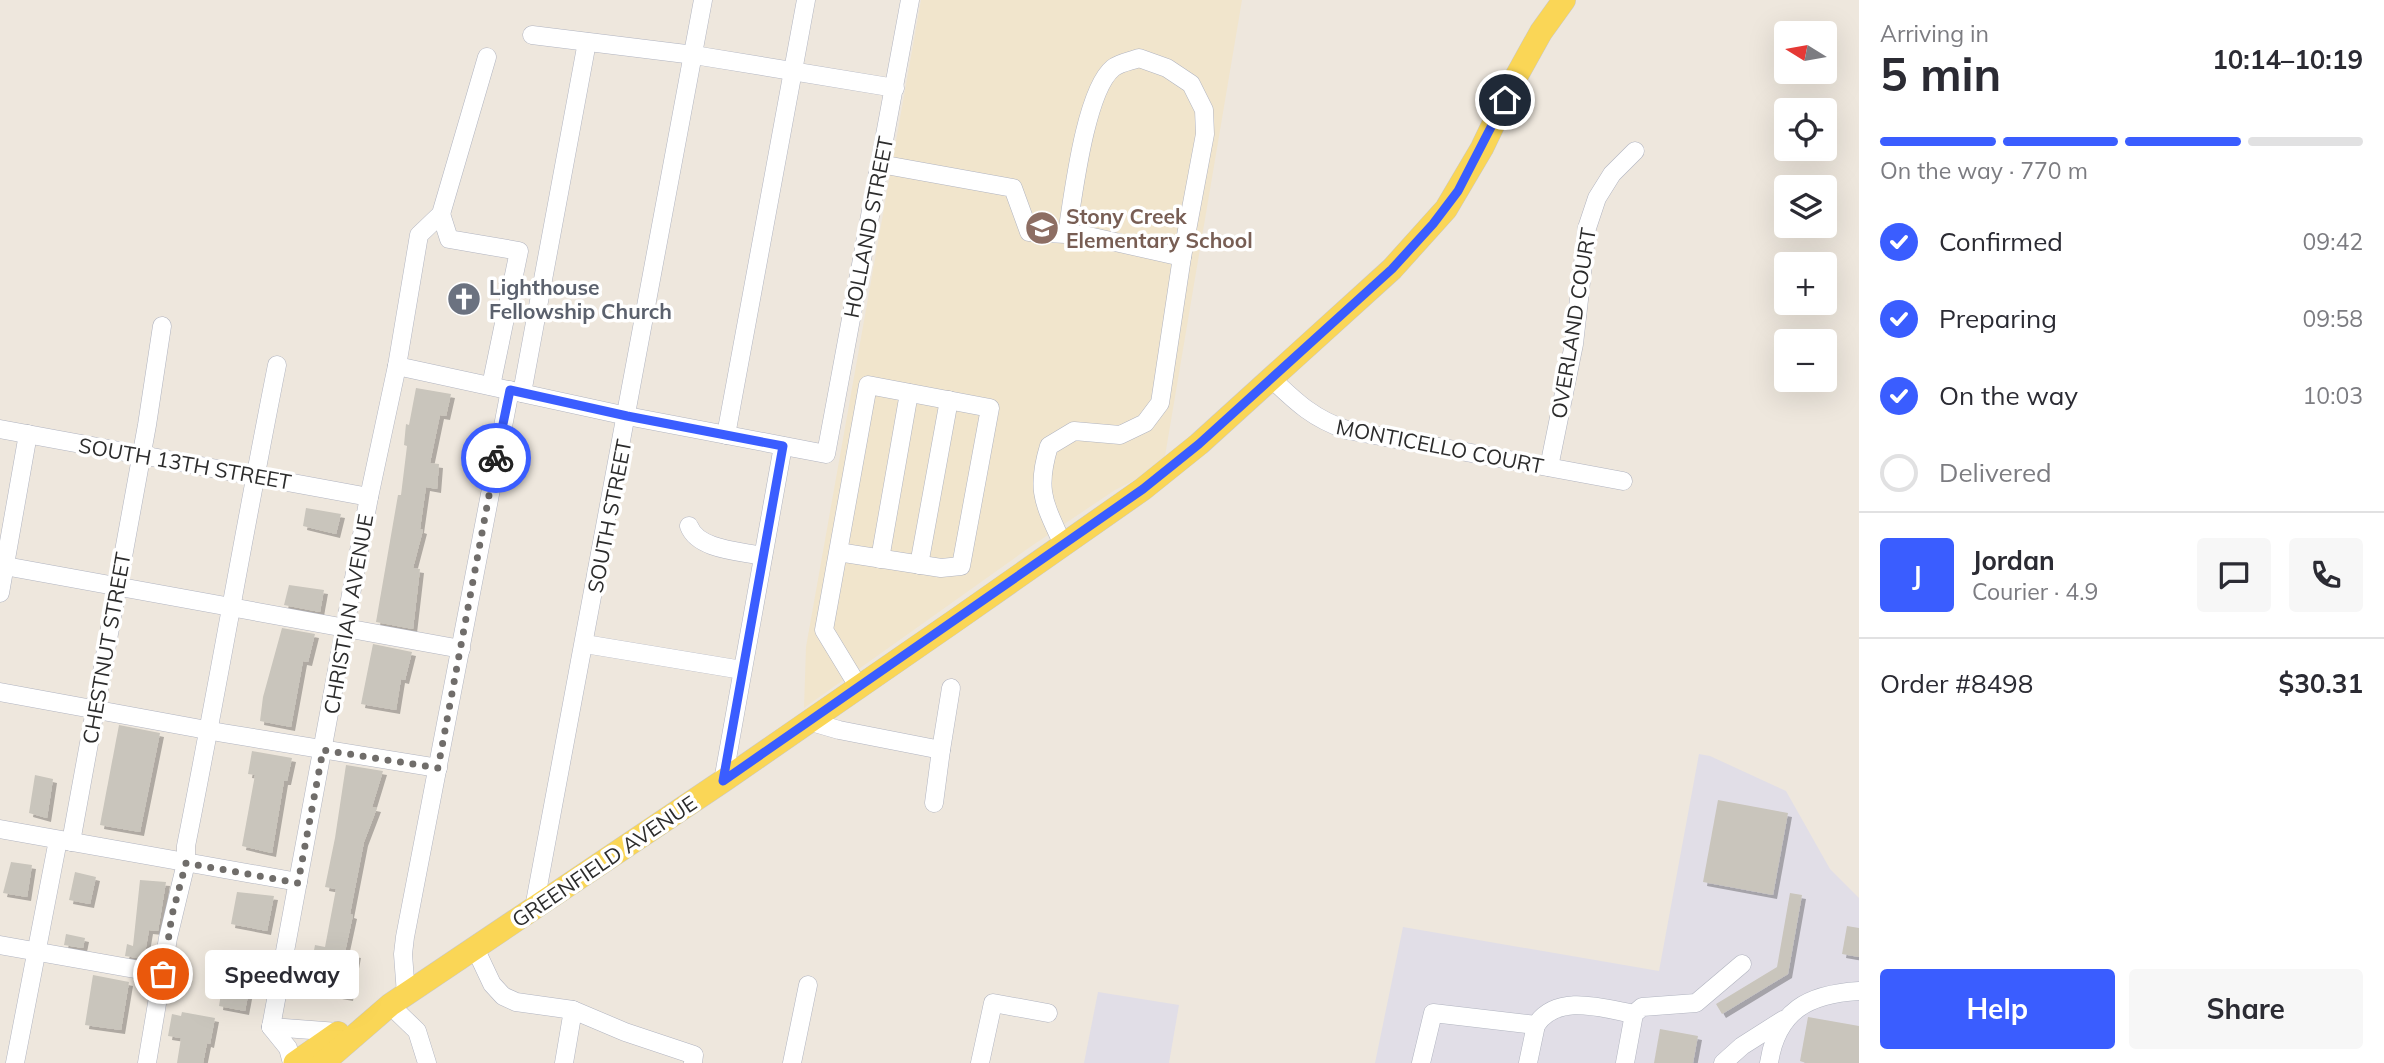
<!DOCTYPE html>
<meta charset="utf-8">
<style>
body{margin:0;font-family:Mulish,sans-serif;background:#f7f7f7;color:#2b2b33;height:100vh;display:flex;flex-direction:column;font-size:26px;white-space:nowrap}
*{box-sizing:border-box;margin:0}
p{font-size:23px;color:#7c7c81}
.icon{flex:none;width:38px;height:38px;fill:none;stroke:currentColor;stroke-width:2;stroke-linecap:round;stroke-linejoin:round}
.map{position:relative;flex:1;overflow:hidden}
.details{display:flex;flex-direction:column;background:#fff;width:525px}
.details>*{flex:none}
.needle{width:46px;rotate:281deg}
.tools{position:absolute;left:1774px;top:21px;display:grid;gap:14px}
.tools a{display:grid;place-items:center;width:63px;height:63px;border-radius:7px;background:#fff;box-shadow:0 7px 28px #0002;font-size:35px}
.pin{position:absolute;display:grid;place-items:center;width:60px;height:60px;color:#fff;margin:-30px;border:4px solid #fff;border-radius:50%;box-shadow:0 2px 7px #0007}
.courier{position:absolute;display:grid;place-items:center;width:70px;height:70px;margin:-35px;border:5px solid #3a5dff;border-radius:50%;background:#fff;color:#222;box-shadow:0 2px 9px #0007}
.bubble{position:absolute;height:49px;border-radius:7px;background:#fff;box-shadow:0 7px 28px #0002;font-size:23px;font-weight:700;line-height:49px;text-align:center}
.summary em{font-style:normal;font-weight:700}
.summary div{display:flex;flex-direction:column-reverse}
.summary{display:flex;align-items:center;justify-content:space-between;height:119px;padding:0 21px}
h1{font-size:46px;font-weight:700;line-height:52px}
.bar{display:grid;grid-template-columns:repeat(4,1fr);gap:10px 7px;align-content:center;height:84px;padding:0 21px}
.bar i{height:9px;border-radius:5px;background:#e1e1e2}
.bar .on{background:#3a5dff}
.bar p{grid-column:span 4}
.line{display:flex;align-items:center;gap:18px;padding:0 21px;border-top:2px solid #e1e1e2}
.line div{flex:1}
.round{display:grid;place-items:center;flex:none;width:74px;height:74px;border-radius:7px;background:#f7f7f7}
ol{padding:0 21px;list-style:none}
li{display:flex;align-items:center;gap:21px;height:77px}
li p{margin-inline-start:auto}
li .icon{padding:7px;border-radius:50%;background:#3a5dff;color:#fff;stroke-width:4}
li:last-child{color:#7c7c81}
li i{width:38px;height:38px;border:4px solid #e1e1e2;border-radius:50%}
.action{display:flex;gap:14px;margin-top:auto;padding:14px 21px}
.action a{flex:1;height:80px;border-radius:7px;background:#3a5dff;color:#fff;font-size:28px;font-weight:700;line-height:80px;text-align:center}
.action a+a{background:#f7f7f7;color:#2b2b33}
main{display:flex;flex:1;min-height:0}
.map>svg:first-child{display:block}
</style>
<main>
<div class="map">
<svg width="1859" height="1063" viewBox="0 0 1859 1063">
<defs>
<filter id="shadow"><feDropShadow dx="4" dy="4" stdDeviation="0" flood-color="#0004"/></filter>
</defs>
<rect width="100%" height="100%" fill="#eee7dd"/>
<!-- industrial -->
<g fill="#e1dee7">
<path d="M 1699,754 L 1710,756 L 1786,791 L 1830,869 L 1859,898 L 1859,1063 L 1375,1063 L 1403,927 L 1659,971 Z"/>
<path d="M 1098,992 L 1179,1005 L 1169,1063 L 1084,1063 Z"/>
</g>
<!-- education -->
<path fill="#f1e5cc" d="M 921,0 L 1242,0 L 1165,456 L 1150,472 L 1115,490 L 1033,545 L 804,708 L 806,647 Z"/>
<!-- building -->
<g fill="#c9c5bc" filter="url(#shadow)">
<path d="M 416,388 L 451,394 L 446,416 L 440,415 L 430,463 L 439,464 L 437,489 L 426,487 L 420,529 L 423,530 L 413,568 L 420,569 L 413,629 L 376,622 L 398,495 L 401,495 L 407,446 L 404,445 L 406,424 L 409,425 Z"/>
<path d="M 306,508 L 341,514 L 336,534 L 303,526 Z"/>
<path d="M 289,585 L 324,590 L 320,612 L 284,605 Z"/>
<path d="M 282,628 L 315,634 L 308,662 L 303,661 L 291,727 L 260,721 L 263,697 Z"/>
<path d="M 373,644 L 412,652 L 405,680 L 401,679 L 396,710 L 361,704 Z"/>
<path d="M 119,725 L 160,733 L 140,832 L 100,825 Z"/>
<path d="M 252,751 L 292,758 L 287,781 L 284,781 L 272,853 L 242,846 L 255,775 L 248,774 Z"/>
<path d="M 346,765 L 383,771 L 372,807 L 377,808 L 364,842 L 350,914 L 353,915 L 345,952 L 357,954 L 349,997 L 327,993 L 332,969 L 311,966 L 315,945 L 325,947 L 336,889 L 325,887 L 335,838 Z"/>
<path d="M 35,775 L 53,779 L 47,818 L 29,813 Z"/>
<path d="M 1718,800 L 1788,813 L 1773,895 L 1703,882 Z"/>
<path d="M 11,862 L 32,865 L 27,897 L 3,893 Z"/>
<path d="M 75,872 L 96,877 L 90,904 L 69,900 Z"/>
<path d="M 140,880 L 166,882 L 158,931 L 149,930 L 144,959 L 125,956 L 127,944 L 133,946 Z"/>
<path d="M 237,892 L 274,896 L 267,931 L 231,924 Z"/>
<path d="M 1790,893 L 1802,895 L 1788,974 L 1722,1014 L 1716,1004 L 1777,967 Z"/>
<path d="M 1847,926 L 1859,928 L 1859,957 L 1842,954 Z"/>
<path d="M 66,934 L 85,938 L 83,948 L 64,945 Z"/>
<path d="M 174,969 L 184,970 L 181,985 L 172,984 Z"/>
<path d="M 93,975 L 129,982 L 121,1030 L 85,1025 Z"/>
<path d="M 223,981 L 250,985 L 245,1011 L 219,1006 Z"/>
<path d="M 182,1012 L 215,1018 L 210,1044 L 207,1043 L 203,1063 L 177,1063 L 181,1038 L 168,1036 L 172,1014 L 181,1016 Z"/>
<path d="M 1808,1017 L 1859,1026 L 1859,1063 L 1806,1063 L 1800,1061 Z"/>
<path d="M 1660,1029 L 1698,1036 L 1693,1063 L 1654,1063 Z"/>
</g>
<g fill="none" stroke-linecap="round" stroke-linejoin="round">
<!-- minor casing -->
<g stroke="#b1b4c0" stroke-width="19">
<g id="minor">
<path d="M 532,35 L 694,55 L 895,88"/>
<path d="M 880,164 L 1013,188 L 1029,232 L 1084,235 L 1182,257 L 1160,403 L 1145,423 L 1120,435 L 1074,431 L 1049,446 C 1035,492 1045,504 1063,545"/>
<path d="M 441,214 L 449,239 L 519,251 L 491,386"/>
<path d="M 1067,234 C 1073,197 1085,91 1113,68 C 1119,63 1131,61 1139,58 L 1167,68 L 1191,84 L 1204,110 L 1205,134 L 1182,257"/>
<path d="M 397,366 L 627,416 L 826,454 L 910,0"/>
<path d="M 1272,379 C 1297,403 1314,419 1347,430 L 1623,481"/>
<path d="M 522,393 L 587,42"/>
<path d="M 0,429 L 369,497"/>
<path d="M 726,435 L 806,0"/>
<path d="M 1549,467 L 1574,344 L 1587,228 L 1597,198 L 1612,174 L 1635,151"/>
<path d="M 689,526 C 698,550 740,551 763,556"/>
<path d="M 838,552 L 941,568 L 961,566 L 990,408 L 868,385 L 824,630 L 858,686"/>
<path d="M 880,559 L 909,393"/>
<path d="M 0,565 L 461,649"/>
<path d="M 919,565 L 949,400"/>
<path d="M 0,593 L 28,434"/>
<path d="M 585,644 L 742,670"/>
<path d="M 0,692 L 223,733 L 438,768"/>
<path d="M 808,721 L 839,730 L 941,750 L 951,688"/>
<path d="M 723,781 L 783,446"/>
<path d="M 934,803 L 941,750"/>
<path d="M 0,829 L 298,882"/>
<path d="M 71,842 L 147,425 L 162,326"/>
<path d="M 534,908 L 703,0"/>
<path d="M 0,945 L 163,974"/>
<path d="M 475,948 L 492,984 L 503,996 L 516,1002 L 573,1010 L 625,1032 L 694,1055 L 693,1063"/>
<path d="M 406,994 L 403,954 L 405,937 L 510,390"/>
<path d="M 390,1005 L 417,1031 L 427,1063"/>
<path d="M 271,1027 L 369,497 L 397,366 L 419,235 L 441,214 L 487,57"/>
<path d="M 271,1027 L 338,1032"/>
<path d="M 271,1027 L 288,1048 L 292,1063"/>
<path d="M 15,1063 L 58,840"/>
<path d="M 147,1063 L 168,938 L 186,863 L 186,846 C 218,686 245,525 277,365"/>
<path d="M 564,1063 L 573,1010"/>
<path d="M 792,1063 L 808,985"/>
<path d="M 980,1063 L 993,1003 L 1048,1013"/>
<path d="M 1421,1063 L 1433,1013 L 1536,1025 C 1557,993 1602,1008 1634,1014"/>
<path d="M 1528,1063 L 1536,1025"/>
<path d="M 1625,1063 L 1634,1014 L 1642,1007 L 1696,1003 L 1742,964"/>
<path d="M 1723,1063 L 1742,1046 L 1783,1020"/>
<path d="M 1769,1063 C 1777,1010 1809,994 1859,991"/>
</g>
</g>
<!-- major casing -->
<g stroke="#c8c8c8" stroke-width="24">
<g id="major">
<path d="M 295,1063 L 338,1033"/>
<path d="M 323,1063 L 390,1005 L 723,781 L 956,620 L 1143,489 L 1199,444 L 1392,269 L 1446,209 L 1482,148 L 1516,77 L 1541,32 L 1564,0"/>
</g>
</g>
<!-- minor -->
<use href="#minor" stroke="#fff" stroke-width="18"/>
<!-- major -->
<use href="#major" stroke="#fad656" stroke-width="23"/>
</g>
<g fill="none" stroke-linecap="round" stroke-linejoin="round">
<!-- done -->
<path stroke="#706d6a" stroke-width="7" stroke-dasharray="0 12.6" d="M 163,974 L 172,915 L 186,863 L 298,883 L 323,750 L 438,768 L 496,458"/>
<!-- route -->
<path stroke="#3a5dff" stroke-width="9" d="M 496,458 L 510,390 L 627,416 L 783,446 L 723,781 L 1143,489 L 1199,444 L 1392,269 L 1433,224 L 1458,191 L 1505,100"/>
</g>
<!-- icons -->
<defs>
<g id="school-disc" transform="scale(1.75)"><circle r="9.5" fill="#8d6e63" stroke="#fff"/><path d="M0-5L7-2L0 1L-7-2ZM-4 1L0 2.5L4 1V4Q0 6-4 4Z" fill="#fff"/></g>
<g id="church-disc" transform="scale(1.75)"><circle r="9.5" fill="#6b7280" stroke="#fff"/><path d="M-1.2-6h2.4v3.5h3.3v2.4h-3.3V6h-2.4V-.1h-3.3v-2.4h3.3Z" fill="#fff"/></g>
</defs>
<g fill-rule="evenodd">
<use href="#school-disc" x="1042" y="228"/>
<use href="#church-disc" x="464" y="299"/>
</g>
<g text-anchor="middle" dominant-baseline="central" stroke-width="7" stroke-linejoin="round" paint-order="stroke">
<!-- education labels -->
<g font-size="21" font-weight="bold" fill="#785e54" stroke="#fff" text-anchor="start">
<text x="1066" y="216">Stony Creek<tspan x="1066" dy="24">Elementary School</tspan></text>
</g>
<!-- street labels -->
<g font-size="21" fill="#2c2c2c" stroke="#fff">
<text transform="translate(868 227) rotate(-79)">HOLLAND STREET</text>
<text transform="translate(1573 323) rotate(-81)">OVERLAND COURT</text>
<text transform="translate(1440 446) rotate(11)">MONTICELLO COURT</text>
<text transform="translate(185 463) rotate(10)">SOUTH 13TH STREET</text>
<text transform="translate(609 516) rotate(-79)">SOUTH STREET</text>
<text transform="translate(348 614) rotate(-80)">CHRISTIAN AVENUE</text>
<text transform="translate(106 648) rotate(-80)">CHESTNUT STREET</text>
<text transform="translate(604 861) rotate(-34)">GREENFIELD AVENUE</text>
</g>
<!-- worship labels -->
<g font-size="21" font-weight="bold" fill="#5b616d" stroke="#fff" text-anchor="start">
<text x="489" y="287">Lighthouse<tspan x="489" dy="24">Fellowship Church</tspan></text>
</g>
</g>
</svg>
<div class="tools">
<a><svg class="needle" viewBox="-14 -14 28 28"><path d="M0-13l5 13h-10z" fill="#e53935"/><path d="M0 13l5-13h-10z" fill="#7c7c81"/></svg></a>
<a><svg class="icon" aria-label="locate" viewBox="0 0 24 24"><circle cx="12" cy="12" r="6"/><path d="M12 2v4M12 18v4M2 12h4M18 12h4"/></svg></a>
<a><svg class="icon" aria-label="layers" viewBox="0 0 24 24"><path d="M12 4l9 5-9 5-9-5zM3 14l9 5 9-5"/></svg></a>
<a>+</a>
<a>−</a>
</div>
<div class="pin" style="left:163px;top:974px;background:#ea580c"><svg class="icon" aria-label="bag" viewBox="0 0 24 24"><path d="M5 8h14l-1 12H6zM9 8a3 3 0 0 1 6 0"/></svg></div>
<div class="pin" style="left:1505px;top:100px;background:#1f2937"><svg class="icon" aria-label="home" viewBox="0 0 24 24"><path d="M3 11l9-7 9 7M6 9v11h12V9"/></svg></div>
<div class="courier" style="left:496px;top:458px"><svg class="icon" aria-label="bike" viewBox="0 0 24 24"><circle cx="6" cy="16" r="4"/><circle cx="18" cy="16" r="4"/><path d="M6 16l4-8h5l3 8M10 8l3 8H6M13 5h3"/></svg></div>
<div class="bubble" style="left:205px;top:950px;width:154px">Speedway</div>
</div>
<section class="details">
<div class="summary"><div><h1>5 min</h1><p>Arriving in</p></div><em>10:14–10:19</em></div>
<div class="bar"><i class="on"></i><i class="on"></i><i class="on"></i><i></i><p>On the way · 770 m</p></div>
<ol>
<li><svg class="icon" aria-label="check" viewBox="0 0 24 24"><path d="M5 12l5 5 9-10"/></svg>Confirmed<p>09:42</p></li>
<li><svg class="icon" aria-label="check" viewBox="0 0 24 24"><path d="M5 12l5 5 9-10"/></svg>Preparing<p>09:58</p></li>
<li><svg class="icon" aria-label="check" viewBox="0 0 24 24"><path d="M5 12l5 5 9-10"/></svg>On the way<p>10:03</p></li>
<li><i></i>Delivered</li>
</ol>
<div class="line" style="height:126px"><b class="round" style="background:#3a5dff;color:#fff">J</b><div><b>Jordan</b><p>Courier · 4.9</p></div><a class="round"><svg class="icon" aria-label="chat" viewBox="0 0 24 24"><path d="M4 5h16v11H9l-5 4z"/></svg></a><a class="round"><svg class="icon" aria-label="phone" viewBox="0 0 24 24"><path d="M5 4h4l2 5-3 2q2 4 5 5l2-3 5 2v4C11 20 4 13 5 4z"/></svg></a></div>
<div class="line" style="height:91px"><div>Order #8498</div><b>$30.31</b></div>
<div class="action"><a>Help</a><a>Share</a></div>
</section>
</main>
